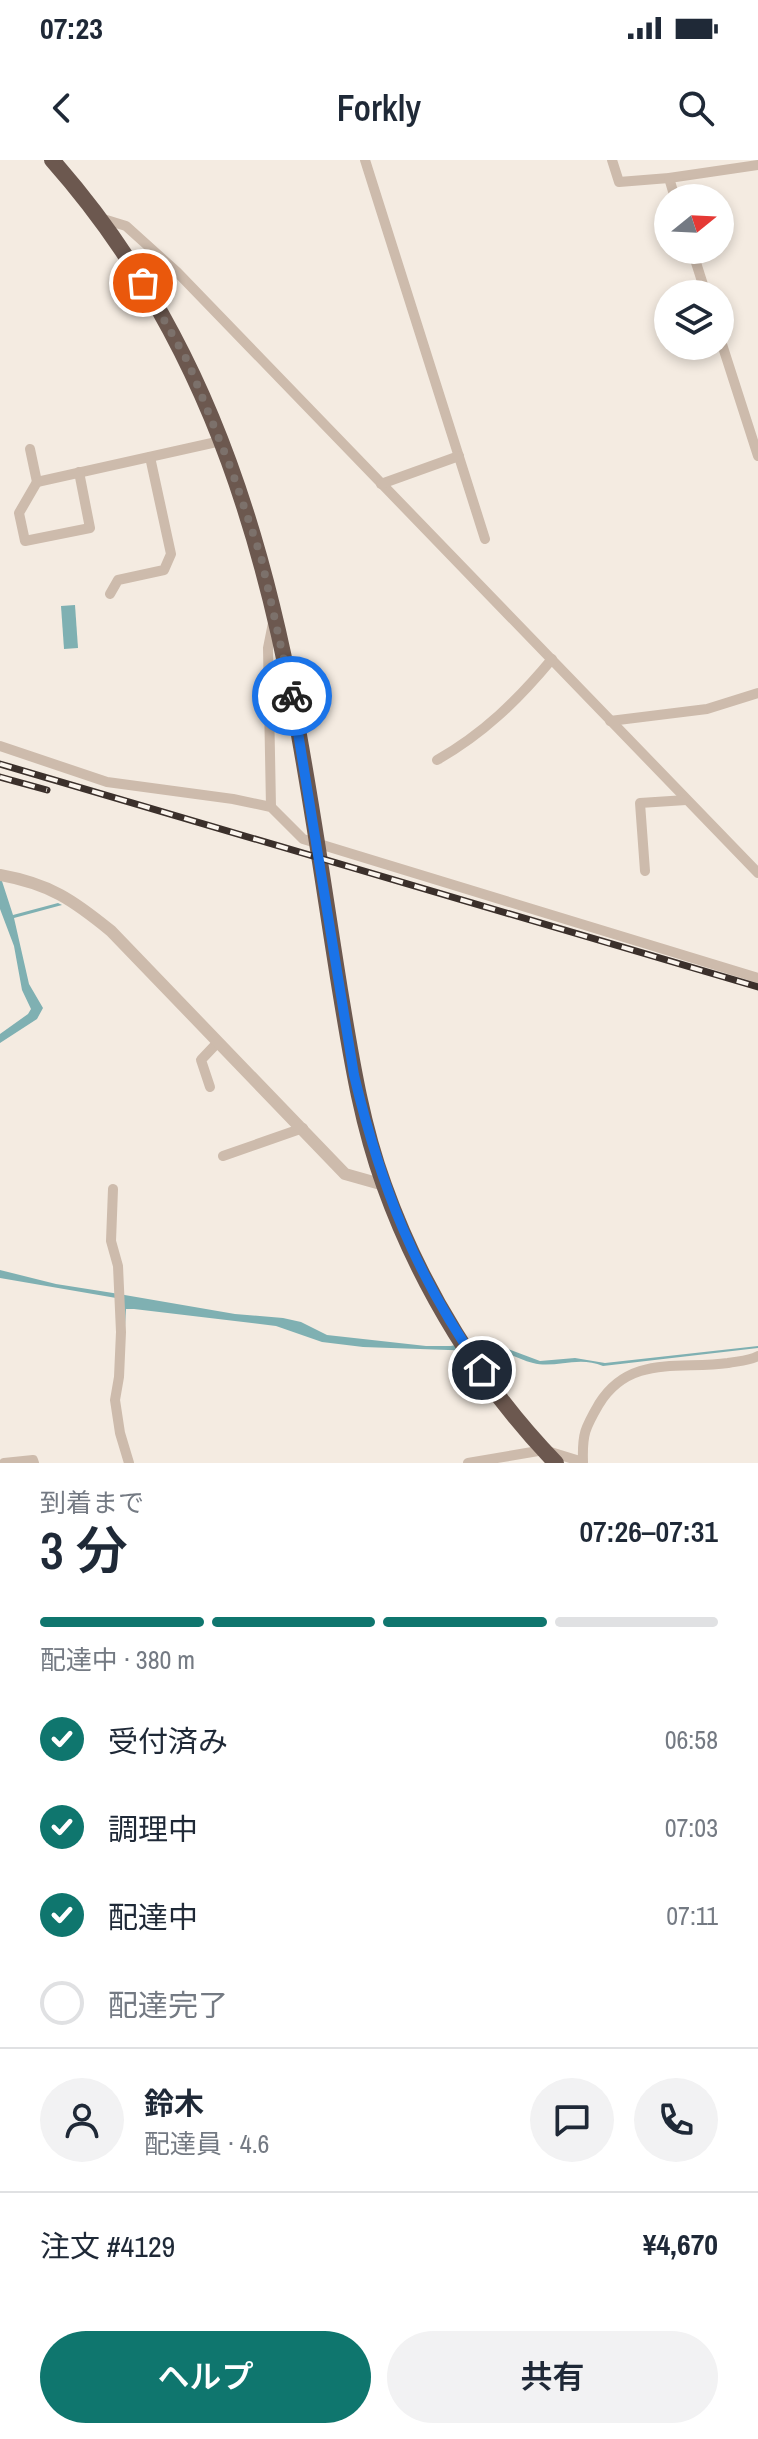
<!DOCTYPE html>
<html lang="ja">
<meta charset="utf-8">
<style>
body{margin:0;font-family:"Archivo Narrow","Noto Sans JP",sans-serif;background:#f2f2f3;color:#1f2937;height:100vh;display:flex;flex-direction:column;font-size:30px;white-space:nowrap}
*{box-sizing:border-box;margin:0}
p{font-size:26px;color:#747a83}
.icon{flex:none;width:44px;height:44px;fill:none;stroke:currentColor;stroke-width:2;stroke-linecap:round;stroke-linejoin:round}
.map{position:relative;height:1303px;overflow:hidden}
.side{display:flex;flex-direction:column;background:#fff;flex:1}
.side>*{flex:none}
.needle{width:52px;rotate:72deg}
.tools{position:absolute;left:654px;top:24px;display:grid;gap:16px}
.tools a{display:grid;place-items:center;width:80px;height:80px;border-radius:50%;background:#fff;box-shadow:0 4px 12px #0003;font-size:40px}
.pin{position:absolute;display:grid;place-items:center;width:68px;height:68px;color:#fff;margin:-34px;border:4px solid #fff;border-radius:50%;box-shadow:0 2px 8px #0007}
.courier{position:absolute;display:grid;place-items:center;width:80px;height:80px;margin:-40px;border:6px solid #1a73e8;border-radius:50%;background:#fff;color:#222;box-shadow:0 2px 10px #0007}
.overview em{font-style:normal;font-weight:600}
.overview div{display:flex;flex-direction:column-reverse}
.overview{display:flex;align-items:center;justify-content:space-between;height:136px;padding:0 40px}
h1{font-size:52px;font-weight:600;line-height:60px}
.bar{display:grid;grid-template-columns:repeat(4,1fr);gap:12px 8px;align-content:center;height:96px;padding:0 40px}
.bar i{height:10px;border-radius:6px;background:#e0e1e3}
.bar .active{background:#0f766e}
.bar p{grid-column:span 4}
.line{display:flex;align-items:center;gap:20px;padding:0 40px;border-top:2px solid #e0e1e3}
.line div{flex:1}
.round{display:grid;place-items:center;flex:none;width:84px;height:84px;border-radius:42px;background:#f2f2f3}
ol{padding:0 40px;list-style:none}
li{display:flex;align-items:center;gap:24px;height:88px}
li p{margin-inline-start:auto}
li .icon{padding:8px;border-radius:50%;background:#0f766e;color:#fff;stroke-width:4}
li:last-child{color:#747a83}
li i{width:44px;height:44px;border:4px solid #e0e1e3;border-radius:50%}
.button{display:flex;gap:16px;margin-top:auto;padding:16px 40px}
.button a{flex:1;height:92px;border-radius:48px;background:#0f766e;color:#fff;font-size:32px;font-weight:600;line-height:92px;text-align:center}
.button a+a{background:#f2f2f3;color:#1f2937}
.status{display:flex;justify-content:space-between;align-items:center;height:56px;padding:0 40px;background:#fff;direction:ltr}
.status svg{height:22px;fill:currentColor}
header{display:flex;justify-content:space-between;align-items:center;height:104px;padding:0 40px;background:#fff;font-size:36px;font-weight:600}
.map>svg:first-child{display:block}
</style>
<div class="status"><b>07:23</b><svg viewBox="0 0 49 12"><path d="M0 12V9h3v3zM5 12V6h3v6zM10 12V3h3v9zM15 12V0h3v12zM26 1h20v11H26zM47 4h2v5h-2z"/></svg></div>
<header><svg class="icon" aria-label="back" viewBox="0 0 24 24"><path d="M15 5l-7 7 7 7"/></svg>Forkly<svg class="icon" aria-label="search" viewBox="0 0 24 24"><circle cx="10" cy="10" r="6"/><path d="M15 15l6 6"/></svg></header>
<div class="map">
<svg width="758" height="1303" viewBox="0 0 758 1303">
<rect width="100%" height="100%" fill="#f4ebe1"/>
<!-- water -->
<g fill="#7fb0b2">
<path d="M 75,445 L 78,488 L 64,489 L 61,446 Z"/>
<path d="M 0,715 L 13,755 L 58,743 L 62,745 L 14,758 L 29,824 L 43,848 L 37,859 L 0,883 L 0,874 L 28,854 L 31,849 L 22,830 L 14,786 L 0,749 Z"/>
<path d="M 0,1110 L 56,1124 L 113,1133 L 235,1154 L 283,1158 L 301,1162 L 327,1175 L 426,1186 L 451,1186 L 471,1181 L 492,1183 L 540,1201 L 575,1198 L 605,1203 L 758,1186 L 758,1188 L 603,1206 C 578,1195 555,1209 533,1203 C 519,1200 505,1191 491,1186 L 477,1191 L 363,1187 L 322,1182 L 276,1166 L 134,1149 L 126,1149 L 125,1166 L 122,1139 L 0,1118 Z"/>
</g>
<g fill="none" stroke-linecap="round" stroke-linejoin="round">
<!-- minor -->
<g stroke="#cdbbac" stroke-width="10">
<path d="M 365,0 L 485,379"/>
<path d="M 612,0 L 619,22 L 669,18 L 758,5"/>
<path d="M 669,18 L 675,38"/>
<path d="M 100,58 L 126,66 L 177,112 L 758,713"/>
<path d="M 692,90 L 706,134"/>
<path d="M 720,178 L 758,296"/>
<path d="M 30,289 L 37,322 L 221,281"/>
<path d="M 37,322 L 19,353 L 25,381 L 90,368 L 79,312"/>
<path d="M 381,324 L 459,296"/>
<path d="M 110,434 L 118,420 L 164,410 L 171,394 L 150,297"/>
<path d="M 610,561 L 707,549 L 758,533"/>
<path d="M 0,586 L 107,622 L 233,639 L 271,647 L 303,679 L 758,818"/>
<path d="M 437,600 C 483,574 518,540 552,499"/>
<path d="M 271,647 L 268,488 L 273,463"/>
<path d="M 645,711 L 640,643 L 686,640"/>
<path d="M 210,927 L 201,900 L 218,882"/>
<path d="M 223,996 L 303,968"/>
<path d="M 113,1029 L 111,1081 L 118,1106 L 121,1172 L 119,1217 L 115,1240 L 120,1273 L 129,1303"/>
<path d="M 4,1303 L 33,1300 L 34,1303"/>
<path d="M 468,1303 L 544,1290 L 583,1302 C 582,1274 585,1268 599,1244 C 630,1194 680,1210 728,1203 C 738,1201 749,1201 758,1196"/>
</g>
<!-- tertiary -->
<path stroke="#cdbbac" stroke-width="12" d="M 0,715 C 50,724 73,740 111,771 L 345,1014 L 384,1025"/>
<!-- trunk -->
<path stroke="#6c584f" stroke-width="16" d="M 52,0 C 192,158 256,344 294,548 C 312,642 325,737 340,830 C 351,896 361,962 384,1025 C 420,1126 481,1226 556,1303"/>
<!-- rail casing -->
<g stroke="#3b302b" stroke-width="7">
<g id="rail">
<path d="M 0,604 L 758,827"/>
<path d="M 0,617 L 47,630"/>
</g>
</g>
<!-- rail -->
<use href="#rail" stroke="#fbf5ee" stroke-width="4" stroke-dasharray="12" stroke-linecap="butt"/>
</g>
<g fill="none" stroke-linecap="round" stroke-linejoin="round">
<!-- done -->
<path stroke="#7c716b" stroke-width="8" stroke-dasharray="0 14.4" d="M 143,123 L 188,202 L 232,311 L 261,397 L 292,536"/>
<!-- route -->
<path stroke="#1a73e8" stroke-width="10" d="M 292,536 L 354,915 C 381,1028 415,1114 482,1210"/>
</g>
</svg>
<div class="tools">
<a><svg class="needle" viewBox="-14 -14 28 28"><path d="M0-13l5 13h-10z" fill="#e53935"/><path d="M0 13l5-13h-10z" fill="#747a83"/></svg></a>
<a><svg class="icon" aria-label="layers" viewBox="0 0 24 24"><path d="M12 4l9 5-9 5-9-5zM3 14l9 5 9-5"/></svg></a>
</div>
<div class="pin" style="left:143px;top:123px;background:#ea580c"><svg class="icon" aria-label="bag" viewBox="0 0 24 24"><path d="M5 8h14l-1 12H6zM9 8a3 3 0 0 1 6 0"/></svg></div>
<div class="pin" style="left:482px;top:1210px;background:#1f2937"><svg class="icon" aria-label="home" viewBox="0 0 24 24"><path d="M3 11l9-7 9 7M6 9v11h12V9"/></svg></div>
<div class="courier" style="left:292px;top:536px"><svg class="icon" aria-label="bike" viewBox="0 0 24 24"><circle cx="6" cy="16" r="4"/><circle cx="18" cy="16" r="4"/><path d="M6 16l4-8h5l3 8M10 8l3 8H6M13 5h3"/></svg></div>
</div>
<section class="side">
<div class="overview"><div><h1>3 分</h1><p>到着まで</p></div><em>07:26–07:31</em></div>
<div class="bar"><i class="active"></i><i class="active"></i><i class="active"></i><i></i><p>配達中 · 380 m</p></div>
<ol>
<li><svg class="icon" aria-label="check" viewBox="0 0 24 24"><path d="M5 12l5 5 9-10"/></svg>受付済み<p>06:58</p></li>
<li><svg class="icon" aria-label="check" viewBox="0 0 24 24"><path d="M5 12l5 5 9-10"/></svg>調理中<p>07:03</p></li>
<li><svg class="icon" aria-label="check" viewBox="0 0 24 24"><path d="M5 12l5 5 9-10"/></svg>配達中<p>07:11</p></li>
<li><i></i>配達完了</li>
</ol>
<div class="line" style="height:144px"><a class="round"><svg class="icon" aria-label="person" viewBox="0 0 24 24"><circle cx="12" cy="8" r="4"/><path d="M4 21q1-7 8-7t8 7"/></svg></a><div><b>鈴木</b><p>配達員 · 4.6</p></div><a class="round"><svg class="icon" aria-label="chat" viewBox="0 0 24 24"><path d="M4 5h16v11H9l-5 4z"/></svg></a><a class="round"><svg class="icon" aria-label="phone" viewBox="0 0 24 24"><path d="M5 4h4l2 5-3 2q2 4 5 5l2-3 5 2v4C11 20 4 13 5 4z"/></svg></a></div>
<div class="line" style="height:104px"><div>注文 #4129</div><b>¥4,670</b></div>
<div class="button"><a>ヘルプ</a><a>共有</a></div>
</section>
